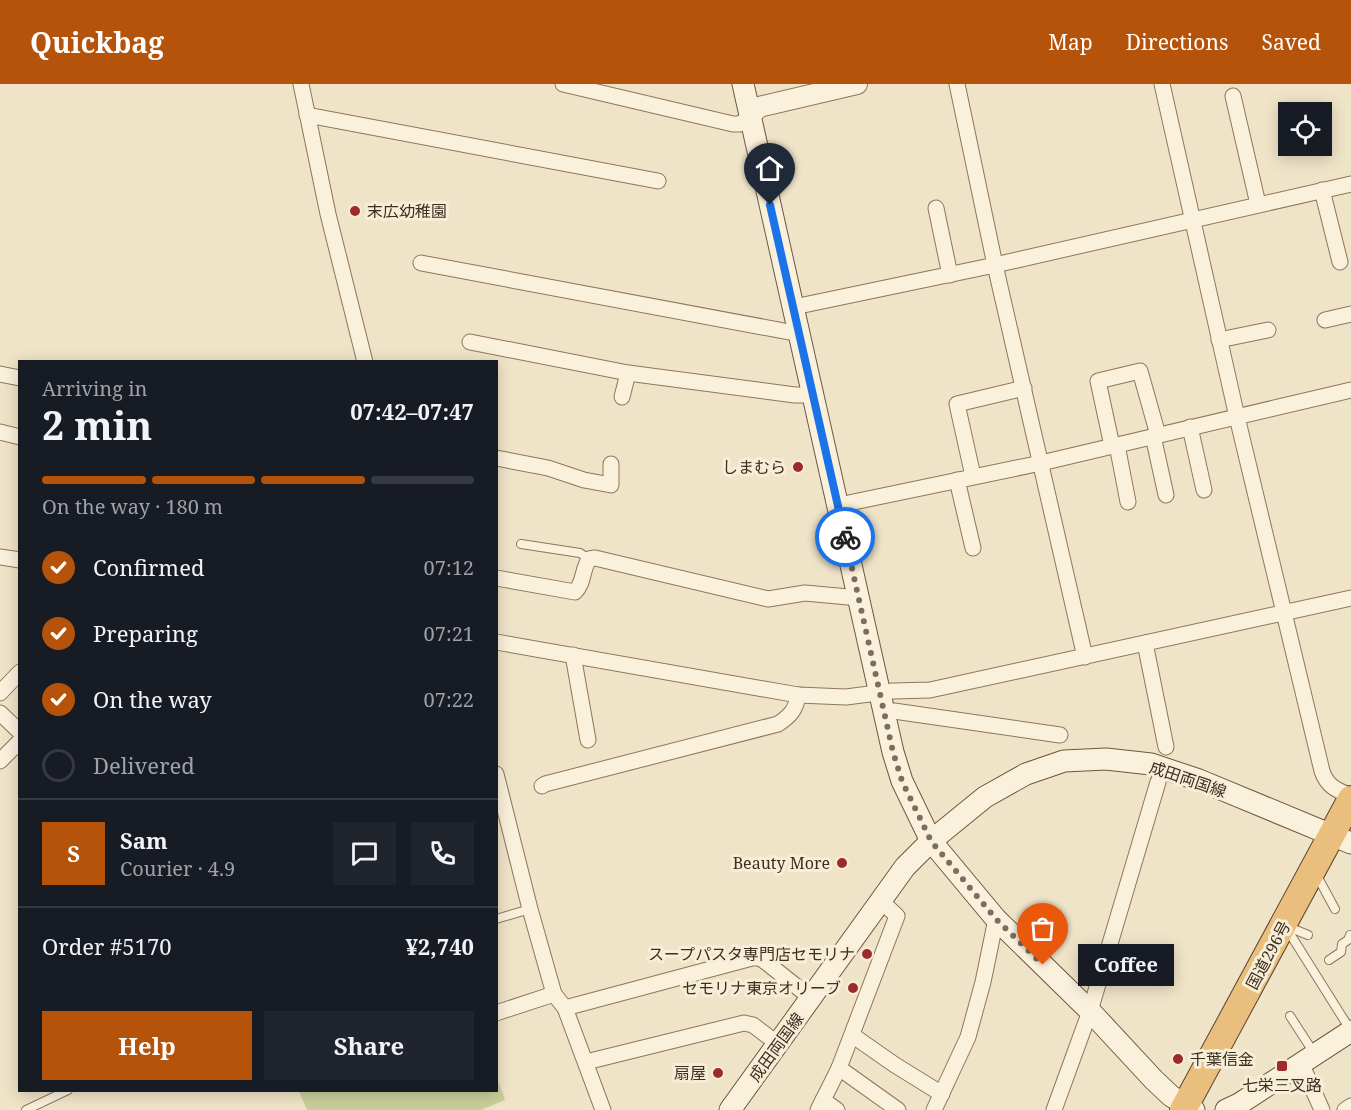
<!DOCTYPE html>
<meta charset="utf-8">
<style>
body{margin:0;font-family:"Noto Serif","Noto Sans JP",serif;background:#20242c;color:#f1f3f6;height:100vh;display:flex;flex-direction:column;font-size:22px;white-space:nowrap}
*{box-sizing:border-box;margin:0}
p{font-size:20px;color:#9ea1a6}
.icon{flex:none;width:33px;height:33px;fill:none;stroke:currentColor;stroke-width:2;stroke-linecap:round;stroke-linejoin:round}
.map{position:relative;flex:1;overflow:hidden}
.drawer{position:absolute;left:18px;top:276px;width:480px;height:732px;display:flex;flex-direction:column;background:#171b24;border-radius:0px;box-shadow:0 3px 15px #0003}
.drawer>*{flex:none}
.controls{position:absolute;left:1278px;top:18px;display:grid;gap:12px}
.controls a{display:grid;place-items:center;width:54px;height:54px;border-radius:0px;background:#171b24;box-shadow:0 3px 15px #0003;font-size:30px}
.pin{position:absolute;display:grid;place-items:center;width:51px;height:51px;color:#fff;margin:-62px -26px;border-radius:50% 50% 50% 0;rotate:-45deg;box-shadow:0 0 6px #0007}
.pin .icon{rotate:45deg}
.courier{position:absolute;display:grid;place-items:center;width:60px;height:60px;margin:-30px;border:4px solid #1a73e8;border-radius:50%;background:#fff;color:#222;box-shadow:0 2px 8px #0007}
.bubble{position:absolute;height:42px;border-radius:0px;background:#171b24;box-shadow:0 3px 15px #0003;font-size:20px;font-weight:700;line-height:42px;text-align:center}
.headline em{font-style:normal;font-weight:700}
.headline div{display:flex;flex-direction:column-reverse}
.headline{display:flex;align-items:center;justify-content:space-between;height:102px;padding:0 24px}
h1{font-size:39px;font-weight:700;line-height:45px}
.bar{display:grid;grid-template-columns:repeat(4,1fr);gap:9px 6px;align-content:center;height:72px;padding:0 24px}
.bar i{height:8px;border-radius:4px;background:#363941}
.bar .current{background:#b45309}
.bar p{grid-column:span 4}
.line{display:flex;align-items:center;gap:15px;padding:0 24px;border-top:2px solid #363941}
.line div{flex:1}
.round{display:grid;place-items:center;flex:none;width:63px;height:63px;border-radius:0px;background:#20242c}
ol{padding:0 24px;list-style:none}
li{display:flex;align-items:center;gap:18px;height:66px}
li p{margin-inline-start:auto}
li .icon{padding:6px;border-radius:50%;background:#b45309;color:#fff;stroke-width:4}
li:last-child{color:#9ea1a6}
li i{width:33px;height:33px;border:3px solid #363941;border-radius:50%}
.primary-button{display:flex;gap:12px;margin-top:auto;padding:12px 24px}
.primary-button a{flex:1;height:69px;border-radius:0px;background:#b45309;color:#fff;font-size:24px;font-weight:700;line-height:69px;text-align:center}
.primary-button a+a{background:#20242c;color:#f1f3f6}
header{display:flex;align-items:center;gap:36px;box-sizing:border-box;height:84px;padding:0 30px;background:#b45309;color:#fff}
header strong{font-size:28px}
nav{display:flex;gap:33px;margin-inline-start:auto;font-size:21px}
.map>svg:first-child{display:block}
</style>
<header>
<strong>Quickbag</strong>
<nav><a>Map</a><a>Directions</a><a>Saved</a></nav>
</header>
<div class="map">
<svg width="1351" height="1026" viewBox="0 0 1351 1026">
<rect width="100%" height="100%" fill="#f0e4c8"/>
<!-- green -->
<path fill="#c9cf9b" d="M 497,993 L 505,1016 L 481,1026 L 307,1026 L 299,1007 L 496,1006 Z"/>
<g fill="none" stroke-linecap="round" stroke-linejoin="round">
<!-- service casing -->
<g stroke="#8d765c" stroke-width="10">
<g id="service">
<path d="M 521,460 L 580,469 L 589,475"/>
<path d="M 1316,790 L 1335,825"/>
<path d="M 496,835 L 530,825"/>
<path d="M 1286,842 L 1308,851"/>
<path d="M 1287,845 L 1351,947"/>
<path d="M 1329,876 L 1341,868 L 1342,860 L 1348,856 L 1350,851"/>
<path d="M 1290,932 L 1314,969"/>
<path d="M 26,1026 L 68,1006"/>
</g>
</g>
<!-- minor casing -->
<g stroke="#8d765c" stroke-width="17">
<g id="minor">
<path d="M 301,0 L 328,130 L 365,278"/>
<path d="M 563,0 L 733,40 L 740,40 L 750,32"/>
<path d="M 957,0 L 995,181 L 1085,573"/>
<path d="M 1162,0 L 1237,333 L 1322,687 C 1327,702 1336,706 1351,712"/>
<path d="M 1233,12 L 1258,120"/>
<path d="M 307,31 L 658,97"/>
<path d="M 1322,106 L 1340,178"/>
<path d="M 936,124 L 950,191"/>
<path d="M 421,179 L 800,250"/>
<path d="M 794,223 L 995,181 L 1351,100"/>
<path d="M 1325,236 L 1351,230"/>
<path d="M 1219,256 L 1268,246"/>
<path d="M 470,258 L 628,289 L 795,311 L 813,311"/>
<path d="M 0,290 L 20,294"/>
<path d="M 622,313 L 628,289"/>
<path d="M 1190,343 L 1204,406"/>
<path d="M 0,348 L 20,353"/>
<path d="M 1153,352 L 1166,411"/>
<path d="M 1117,361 L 1128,418"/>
<path d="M 1112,362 L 1098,297 L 1140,287 L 1158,351"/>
<path d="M 496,374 L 548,384 L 584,396 L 611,401 L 611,380"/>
<path d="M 973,392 L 957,320 L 1024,304"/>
<path d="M 957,396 L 973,464"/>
<path d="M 839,421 L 1041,379 L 1351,306"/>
<path d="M 0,473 L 20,476"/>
<path d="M 496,494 L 575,508 C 584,499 582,486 589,475 L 595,474 L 768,515 L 805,509 L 859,514"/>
<path d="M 496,558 L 798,611 L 846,613 L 893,607 L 930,606 L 1351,514"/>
<path d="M 1145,559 L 1166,663"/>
<path d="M 573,571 L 588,656"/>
<path d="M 0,609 L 20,588"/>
<path d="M 894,627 L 1060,651"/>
<path d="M 0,629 L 20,648"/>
<path d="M 0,677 L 20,657"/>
<path d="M 496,690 L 530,825 L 554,910 L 565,924 L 603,1026"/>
<path d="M 542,702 L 545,700 L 778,640 C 790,632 796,626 798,611"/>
<path d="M 565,924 L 752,874 L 760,874 L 767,879 L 811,914"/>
<path d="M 496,929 L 554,910"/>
<path d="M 852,951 L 895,981 L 942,1010"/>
<path d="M 586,978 L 744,939 L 753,941 L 778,960"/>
<path d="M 1301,979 L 1322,1026"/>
<path d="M 839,984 L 898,1026"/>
<path d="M 823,1016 L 837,1026"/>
<path d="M 818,1026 L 839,984 L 897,832 L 880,816"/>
<path d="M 934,1026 L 968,953 L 983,898 L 996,835"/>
<path d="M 1054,1026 L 1090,927 L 1158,698"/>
<path d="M 1345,1026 L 1351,1022"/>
</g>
</g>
<!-- tertiary casing -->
<g stroke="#8d765c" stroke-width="22">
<path id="tertiary" d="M 750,32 L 759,23 L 857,0"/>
</g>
<!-- secondary casing -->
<g stroke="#6f573f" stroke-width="23">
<g id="secondary">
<path d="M 743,0 L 893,668 L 902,697 L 931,757 L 996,835 L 1090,927 L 1154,996 L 1171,1012 L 1194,1026"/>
<path d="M 730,1026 L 905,783 L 931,757 L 985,713 L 1026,690 L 1064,677 L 1106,675 L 1151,680 L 1199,696 L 1351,759"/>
<path d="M 1226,1026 L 1239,1020 L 1351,947"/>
</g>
</g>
<!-- trunk casing -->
<g stroke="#5b4430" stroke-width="28">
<path id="trunk" d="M 1183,1026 L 1351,715"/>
</g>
<!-- service -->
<use href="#service" stroke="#faf1dc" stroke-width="8"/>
<!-- minor -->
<use href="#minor" stroke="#faf1dc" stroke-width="15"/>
<!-- tertiary -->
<use href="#tertiary" stroke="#faf1dc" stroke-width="20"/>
<!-- secondary -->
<use href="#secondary" stroke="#faf1dc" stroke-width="21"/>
<!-- trunk -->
<use href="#trunk" stroke="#eabe7c" stroke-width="26"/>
</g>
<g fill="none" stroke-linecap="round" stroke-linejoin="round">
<!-- done -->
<path stroke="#7c6e5b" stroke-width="6" stroke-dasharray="0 10.8" d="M 845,453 L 893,668 L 902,697 L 931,757 L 996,835 L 1043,881"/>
<!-- route -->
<path stroke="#1a73e8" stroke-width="8" d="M 770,121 L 845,453"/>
</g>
<!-- markers -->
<g fill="#9e2a2b" stroke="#f7eed8" stroke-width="2">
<circle cx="355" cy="127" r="6"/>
<circle cx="798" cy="383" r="6"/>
<circle cx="842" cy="779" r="6"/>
<circle cx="867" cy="870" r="6"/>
<circle cx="853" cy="904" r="6"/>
<circle cx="1178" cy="975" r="6"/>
<rect x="1276" y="976" width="12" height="12" rx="3"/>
<circle cx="718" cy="989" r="6"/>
</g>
<g text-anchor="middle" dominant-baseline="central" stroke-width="6" stroke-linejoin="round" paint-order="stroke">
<!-- poi labels -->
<g font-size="16" fill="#3d2e20" stroke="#f7eed8" text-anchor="end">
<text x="367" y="127" text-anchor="start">末広幼稚園</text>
<text x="786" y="383">しまむら</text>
<text x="830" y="779">Beauty More</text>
<text x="855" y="870">スープパスタ専門店セモリナ</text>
<text x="841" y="904">セモリナ東京オリーブ</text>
<text x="1190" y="975" text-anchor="start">千葉信金</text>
<text x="706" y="989">扇屋</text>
<text x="1282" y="1001" text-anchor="middle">七栄三叉路</text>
</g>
<!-- street labels -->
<g font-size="16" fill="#3d2e20" stroke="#f7eed8">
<text transform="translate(1188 695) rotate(19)">成田両国線</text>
<text transform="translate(1268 871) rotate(-62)">国道296号</text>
<text transform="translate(776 963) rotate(-54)">成田両国線</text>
</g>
</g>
</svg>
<div class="controls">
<a><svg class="icon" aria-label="locate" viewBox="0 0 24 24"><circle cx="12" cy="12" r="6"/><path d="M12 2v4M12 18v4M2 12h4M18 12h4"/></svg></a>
</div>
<div class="pin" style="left:1043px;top:881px;background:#ea580c"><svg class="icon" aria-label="bag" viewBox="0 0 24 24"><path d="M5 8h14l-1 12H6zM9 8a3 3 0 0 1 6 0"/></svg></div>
<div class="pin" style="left:770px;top:121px;background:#1f2937"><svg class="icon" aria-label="home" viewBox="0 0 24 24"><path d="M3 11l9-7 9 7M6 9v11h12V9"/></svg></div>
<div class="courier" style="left:845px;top:453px"><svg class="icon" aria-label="bike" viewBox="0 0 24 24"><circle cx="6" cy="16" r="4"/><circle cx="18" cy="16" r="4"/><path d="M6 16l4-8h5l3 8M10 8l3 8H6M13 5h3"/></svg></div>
<div class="bubble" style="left:1078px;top:860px;width:96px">Coffee</div>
<section class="drawer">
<div class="headline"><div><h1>2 min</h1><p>Arriving in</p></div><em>07:42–07:47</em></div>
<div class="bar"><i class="current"></i><i class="current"></i><i class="current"></i><i></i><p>On the way · 180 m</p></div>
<ol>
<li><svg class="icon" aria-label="check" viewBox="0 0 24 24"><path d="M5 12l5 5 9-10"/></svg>Confirmed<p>07:12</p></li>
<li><svg class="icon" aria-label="check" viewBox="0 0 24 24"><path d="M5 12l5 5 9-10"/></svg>Preparing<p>07:21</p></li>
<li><svg class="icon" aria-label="check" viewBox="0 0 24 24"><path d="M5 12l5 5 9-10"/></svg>On the way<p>07:22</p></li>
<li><i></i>Delivered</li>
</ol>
<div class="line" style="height:108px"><b class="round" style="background:#b45309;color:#fff">S</b><div><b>Sam</b><p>Courier · 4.9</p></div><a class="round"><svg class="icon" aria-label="chat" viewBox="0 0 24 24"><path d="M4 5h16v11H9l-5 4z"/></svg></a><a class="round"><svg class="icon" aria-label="phone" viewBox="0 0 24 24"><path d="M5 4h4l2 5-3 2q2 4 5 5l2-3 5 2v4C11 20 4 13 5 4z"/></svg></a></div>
<div class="line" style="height:78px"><div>Order #5170</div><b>¥2,740</b></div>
<div class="primary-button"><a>Help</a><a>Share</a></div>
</section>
</div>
